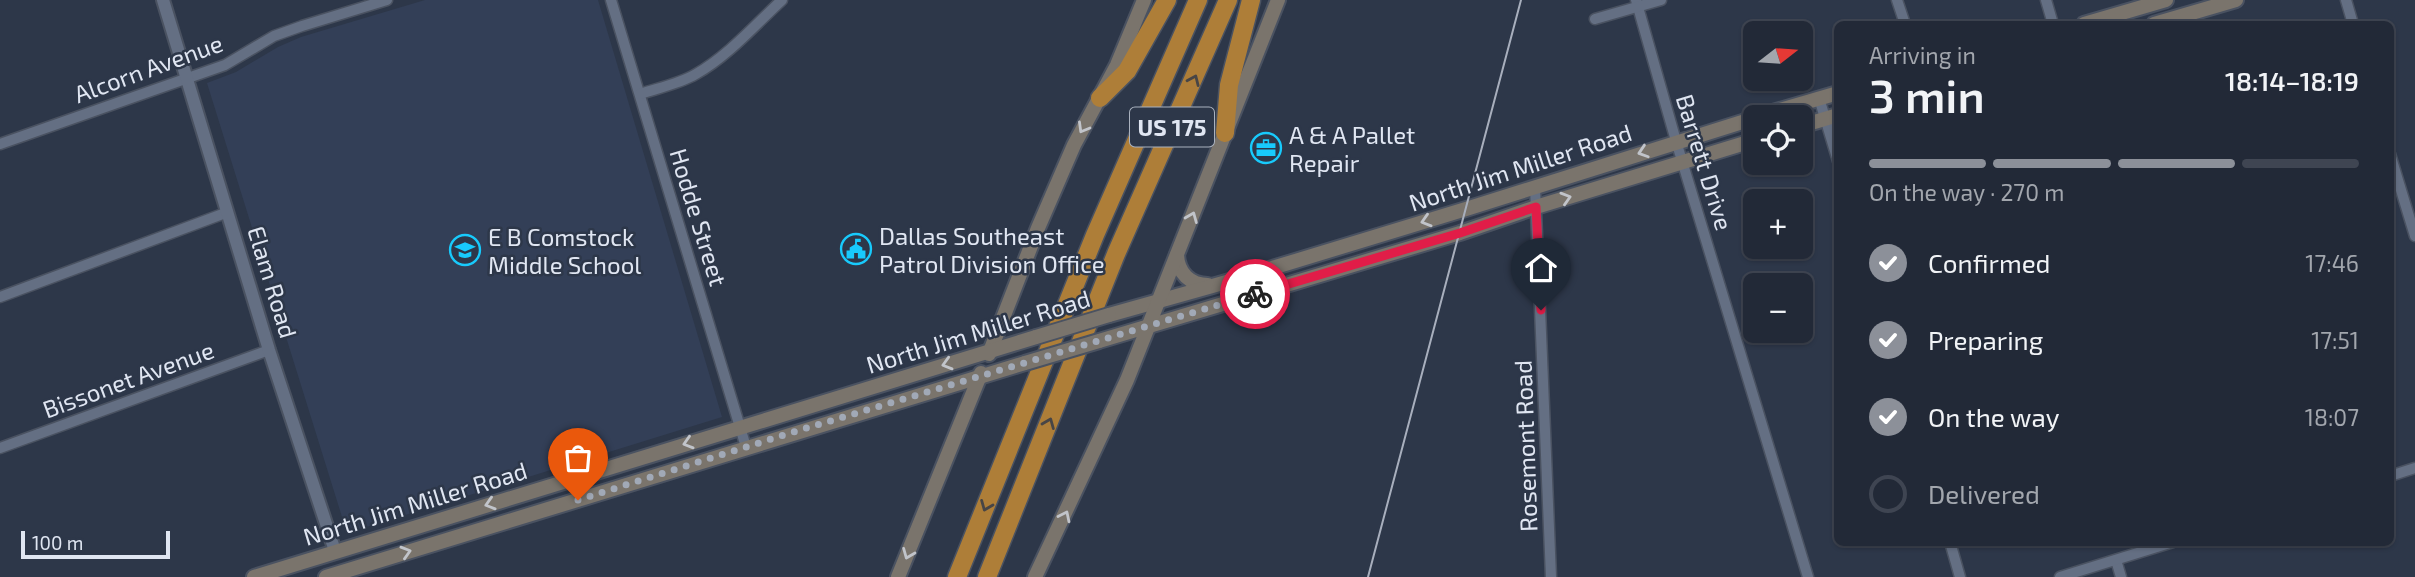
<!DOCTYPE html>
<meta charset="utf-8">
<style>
body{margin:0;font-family:"Exo 2",sans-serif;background:#2e3542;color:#f1f3f6;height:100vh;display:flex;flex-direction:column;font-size:26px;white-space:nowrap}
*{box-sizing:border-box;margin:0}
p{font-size:23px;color:#a2a6ad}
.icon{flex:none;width:38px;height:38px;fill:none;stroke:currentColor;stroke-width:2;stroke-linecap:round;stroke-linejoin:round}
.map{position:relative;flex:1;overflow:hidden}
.sheet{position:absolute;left:1834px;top:21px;width:560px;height:525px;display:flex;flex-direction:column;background:#222937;border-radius:10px;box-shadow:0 2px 5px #0004,0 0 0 2px #3f4552}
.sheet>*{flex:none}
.needle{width:46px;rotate:73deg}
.buttons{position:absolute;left:1743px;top:21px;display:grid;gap:14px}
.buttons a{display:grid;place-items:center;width:70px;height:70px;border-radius:10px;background:#222937;box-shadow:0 2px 5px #0004,0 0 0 2px #3f4552;font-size:35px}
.scale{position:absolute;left:21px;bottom:18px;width:149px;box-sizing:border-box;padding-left:7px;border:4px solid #e0e6f2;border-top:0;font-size:19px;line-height:24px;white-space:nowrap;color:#e0e6f2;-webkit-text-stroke:5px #2d3749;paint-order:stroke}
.pin{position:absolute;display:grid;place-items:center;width:60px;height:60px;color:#fff;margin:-72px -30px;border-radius:50% 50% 50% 0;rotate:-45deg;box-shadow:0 0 7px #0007}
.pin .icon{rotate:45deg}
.courier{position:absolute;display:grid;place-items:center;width:70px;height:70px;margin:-35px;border:5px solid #e11d48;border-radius:50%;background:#fff;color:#222;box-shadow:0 2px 9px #0007}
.headline em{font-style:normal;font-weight:600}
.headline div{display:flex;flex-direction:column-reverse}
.headline{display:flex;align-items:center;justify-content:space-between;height:119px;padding:0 35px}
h1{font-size:46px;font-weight:600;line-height:52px}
.bar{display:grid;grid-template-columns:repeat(4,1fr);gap:10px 7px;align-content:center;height:84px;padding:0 35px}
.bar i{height:9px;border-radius:5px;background:#3f4552}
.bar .current{background:#8c9099}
.bar p{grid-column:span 4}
ol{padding:0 35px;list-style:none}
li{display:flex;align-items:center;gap:21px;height:77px}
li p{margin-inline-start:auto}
li .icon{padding:7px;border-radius:50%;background:#8c9099;color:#fff;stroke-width:4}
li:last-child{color:#a2a6ad}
li i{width:38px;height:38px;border:4px solid #3f4552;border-radius:50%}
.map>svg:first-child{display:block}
</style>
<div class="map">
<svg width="2415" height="577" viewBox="0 0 2415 577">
<rect width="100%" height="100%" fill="#2d3749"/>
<!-- built -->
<path fill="#333f57" d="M 425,0 L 598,0 L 722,417 L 347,533 L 207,83 L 236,72 L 278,47 L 301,37 Z"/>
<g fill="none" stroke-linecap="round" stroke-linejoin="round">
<!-- minor casing -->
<g stroke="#4a5261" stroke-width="13">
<g id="minor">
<path d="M 611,0 L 746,447"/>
<path d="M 1636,0 L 1676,141 L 1808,577"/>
<path d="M 1897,0 L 1905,24"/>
<path d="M 2046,0 L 2053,24"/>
<path d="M 2346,0 L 2353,24"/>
<path d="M 1595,19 L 1661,0"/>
<path d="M 640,94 C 658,88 679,84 696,74 C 728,56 755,25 782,0"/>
<path d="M 1819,98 L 1838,161"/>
<path d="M 0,144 L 225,65 L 274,36 L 302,26 L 387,0"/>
<path d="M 2390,154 L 2415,236"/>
<path d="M 1535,187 L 1551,577"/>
<path d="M 0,297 L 228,212"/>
<path d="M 0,448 L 269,350"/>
<path d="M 2390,476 L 2415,468"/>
<path d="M 1950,542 L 1960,577"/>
<path d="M 2116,560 L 2121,577"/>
<path d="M 2060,577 L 2173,542"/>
</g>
</g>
<!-- tertiary casing -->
<g stroke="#4a5261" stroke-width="16">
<path id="tertiary" d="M 163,0 L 269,350 L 335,551"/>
</g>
<!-- secondary casing -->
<g stroke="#4a5261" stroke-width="18">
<g id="secondary">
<path d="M 2084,24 L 2166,0"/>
<path d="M 2154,24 L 2236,0"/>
<path d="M 1756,117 L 1838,93"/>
<path d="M 1801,126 L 1838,115"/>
<path d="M 1177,255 C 1178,273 1190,285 1208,285"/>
<path d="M 1109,315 L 1223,283 L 1466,209 L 1755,118"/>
<path d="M 1099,341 L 1460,233 L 1536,207 L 1755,140"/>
<path d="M 989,354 L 1038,228 L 1074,145 L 1117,65 L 1144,0"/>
<path d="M 254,577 L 1036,337"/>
<path d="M 326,577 L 1025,363"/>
<path d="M 898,577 L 981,373"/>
<path d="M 1035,577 L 1127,380 L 1278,0"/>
</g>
</g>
<!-- motorway casing -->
<g stroke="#4a5261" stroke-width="21">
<g id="motorway">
<path d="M 1100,98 L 1127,71 L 1167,0"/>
<path d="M 1225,133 L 1229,85 L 1251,0"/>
<path d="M 957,577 L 1095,235 L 1198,0"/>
<path d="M 987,577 L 1116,254 L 1228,0"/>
</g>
</g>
<!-- minor -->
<use href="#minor" stroke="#646f83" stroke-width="10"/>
<!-- tertiary -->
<use href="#tertiary" stroke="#646f83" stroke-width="12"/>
<!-- secondary -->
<use href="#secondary" stroke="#7a746c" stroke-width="14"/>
<!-- motorway -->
<use href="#motorway" stroke="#ae7e38" stroke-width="18"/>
<!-- tram -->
<path stroke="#a8afbd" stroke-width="2" d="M 1368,577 L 1521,0"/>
<!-- secondary-bridge casing -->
<g stroke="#4a5261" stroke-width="18" stroke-linecap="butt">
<g id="secondary-bridge">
<path d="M 1036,337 L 1109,315"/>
<path d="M 1025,363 L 1099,341"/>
</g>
</g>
<!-- secondary-bridge -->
<use href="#secondary-bridge" stroke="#7a746c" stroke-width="14"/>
</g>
<!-- one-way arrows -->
<defs><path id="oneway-chevron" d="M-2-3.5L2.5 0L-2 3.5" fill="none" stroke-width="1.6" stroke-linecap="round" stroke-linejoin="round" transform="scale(1.75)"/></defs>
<g stroke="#474546">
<use href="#oneway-chevron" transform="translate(1194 80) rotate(-66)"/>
<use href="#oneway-chevron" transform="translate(1049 423) rotate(-68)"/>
<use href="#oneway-chevron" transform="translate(986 506) rotate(112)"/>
</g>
<g stroke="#c1c4ca">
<use href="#oneway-chevron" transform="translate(1083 128) rotate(120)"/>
<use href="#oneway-chevron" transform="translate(1643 152) rotate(162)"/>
<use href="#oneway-chevron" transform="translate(1566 198) rotate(-17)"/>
<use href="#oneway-chevron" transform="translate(1192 217) rotate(-68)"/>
<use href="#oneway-chevron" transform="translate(1426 221) rotate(163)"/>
<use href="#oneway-chevron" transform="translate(947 364) rotate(164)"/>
<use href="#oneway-chevron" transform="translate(688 443) rotate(163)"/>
<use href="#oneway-chevron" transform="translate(490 504) rotate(163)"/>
<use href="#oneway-chevron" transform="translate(1065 516) rotate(-64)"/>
<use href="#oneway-chevron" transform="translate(406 552) rotate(-17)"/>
<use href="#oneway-chevron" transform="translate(908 554) rotate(112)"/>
</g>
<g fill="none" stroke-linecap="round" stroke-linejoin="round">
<!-- done -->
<path stroke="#a1a9b7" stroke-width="7" stroke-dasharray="0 12.6" d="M 578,500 L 800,430 L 1255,294"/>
<!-- route -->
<path stroke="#e11d48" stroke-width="9" d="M 1255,294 L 1460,233 L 1536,207 L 1541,310"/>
</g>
<!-- icons -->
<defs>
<g id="office-ring" transform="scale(1.575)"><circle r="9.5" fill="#2d3749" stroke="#18cafc" stroke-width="1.5"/><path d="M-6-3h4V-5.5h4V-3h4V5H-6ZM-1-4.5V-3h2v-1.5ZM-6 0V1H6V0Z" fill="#18cafc"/></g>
<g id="civic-ring" transform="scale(1.575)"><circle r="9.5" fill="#2d3749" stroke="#18cafc" stroke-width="1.5"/><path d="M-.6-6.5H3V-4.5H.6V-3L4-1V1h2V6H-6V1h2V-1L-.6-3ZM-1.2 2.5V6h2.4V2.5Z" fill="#18cafc"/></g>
<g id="school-ring" transform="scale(1.575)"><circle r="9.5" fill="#2d3749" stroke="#18cafc" stroke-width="1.5"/><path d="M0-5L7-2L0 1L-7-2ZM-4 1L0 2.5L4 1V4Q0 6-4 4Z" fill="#18cafc"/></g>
</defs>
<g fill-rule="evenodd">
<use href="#office-ring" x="1266" y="148"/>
<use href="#civic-ring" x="856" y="249"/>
<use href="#school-ring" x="465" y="250"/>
</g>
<g text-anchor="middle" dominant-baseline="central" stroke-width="5" stroke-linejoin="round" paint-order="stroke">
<!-- shield labels -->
<rect fill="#2d3749" stroke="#aab2bf" stroke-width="2" x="1130" y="107.5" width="84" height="39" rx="5"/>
<g font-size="23" font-weight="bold" fill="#e0e6f2">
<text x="1172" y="127">US 175</text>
</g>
<!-- street labels -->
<g font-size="24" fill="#e0e6f2" stroke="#2d3749">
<text transform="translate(148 68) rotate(-20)">Alcorn Avenue</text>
<text transform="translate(1705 162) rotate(73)">Barrett Drive</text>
<text transform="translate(1520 167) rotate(-18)">North Jim Miller Road</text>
<text transform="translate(699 217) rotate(73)">Hodde Street</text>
<text transform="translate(273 282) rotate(73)">Elam Road</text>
<text transform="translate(978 331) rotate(-17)">North Jim Miller Road</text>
<text transform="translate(128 379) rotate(-20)">Bissonet Avenue</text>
<text transform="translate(1525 446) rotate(-92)">Rosemont Road</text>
<text transform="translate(415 503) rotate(-17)">North Jim Miller Road</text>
</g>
<!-- poi labels -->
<g font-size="24" fill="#e0e6f2" stroke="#2d3749" text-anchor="start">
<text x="1289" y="134">A &amp; A Pallet<tspan x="1289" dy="28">Repair</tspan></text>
<text x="879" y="235">Dallas Southeast<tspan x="879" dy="28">Patrol Division Office</tspan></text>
<text x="488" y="236">E B Comstock<tspan x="488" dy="28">Middle School</tspan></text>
</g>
</g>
</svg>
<div class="buttons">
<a><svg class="needle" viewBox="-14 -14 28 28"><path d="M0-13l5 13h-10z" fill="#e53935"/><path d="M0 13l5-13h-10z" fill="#a2a6ad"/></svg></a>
<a><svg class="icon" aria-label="locate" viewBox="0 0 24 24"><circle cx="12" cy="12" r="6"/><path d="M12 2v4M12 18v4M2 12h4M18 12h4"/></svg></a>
<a>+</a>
<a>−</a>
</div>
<div class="scale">100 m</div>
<div class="pin" style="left:578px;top:500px;background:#ea580c"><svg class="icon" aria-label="bag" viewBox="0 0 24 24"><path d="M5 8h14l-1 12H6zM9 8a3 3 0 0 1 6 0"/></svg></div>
<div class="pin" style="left:1541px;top:310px;background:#1f2937"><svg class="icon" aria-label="home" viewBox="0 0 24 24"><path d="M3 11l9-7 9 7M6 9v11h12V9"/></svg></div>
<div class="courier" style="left:1255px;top:294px"><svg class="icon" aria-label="bike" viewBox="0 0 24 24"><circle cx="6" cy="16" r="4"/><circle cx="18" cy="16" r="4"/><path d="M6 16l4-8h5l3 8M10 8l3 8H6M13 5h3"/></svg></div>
<section class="sheet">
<div class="headline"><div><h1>3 min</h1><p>Arriving in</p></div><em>18:14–18:19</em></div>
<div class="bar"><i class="current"></i><i class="current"></i><i class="current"></i><i></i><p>On the way · 270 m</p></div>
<ol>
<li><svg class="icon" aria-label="check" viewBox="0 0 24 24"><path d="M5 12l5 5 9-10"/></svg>Confirmed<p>17:46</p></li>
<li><svg class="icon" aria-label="check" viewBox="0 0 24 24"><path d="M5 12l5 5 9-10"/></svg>Preparing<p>17:51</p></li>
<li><svg class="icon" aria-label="check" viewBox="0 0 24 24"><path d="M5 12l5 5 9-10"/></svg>On the way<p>18:07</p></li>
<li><i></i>Delivered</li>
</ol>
</section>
</div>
